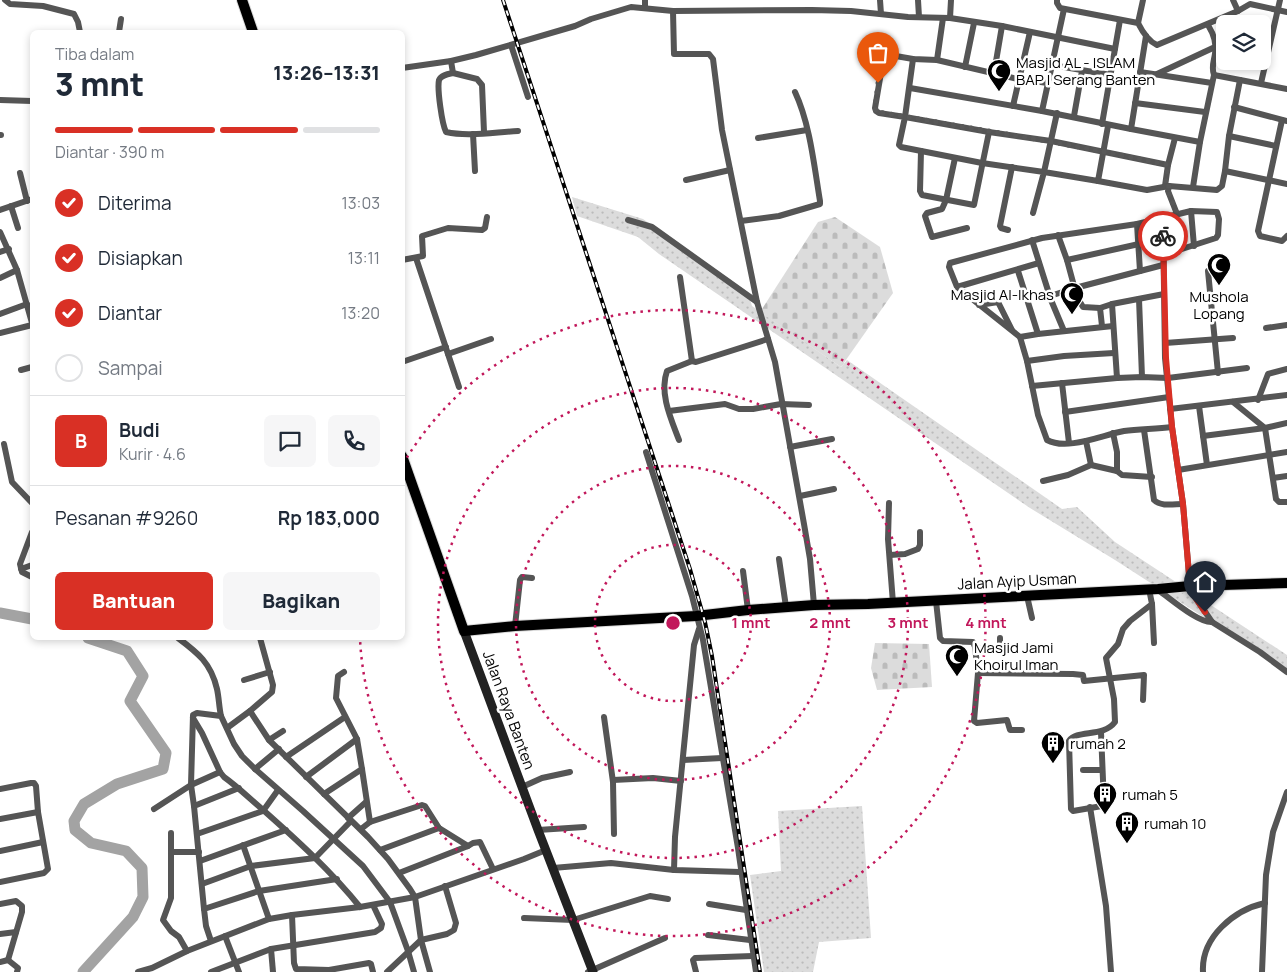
<!DOCTYPE html>
<html lang="id">
<meta charset="utf-8">
<style>
body{margin:0;font-family:Manrope,sans-serif;background:#f6f6f7;color:#1f2937;height:100vh;display:flex;flex-direction:column;font-size:19px;white-space:nowrap}
*{box-sizing:border-box;margin:0}
p{font-size:16px;color:#747a83}
.icon{flex:none;width:28px;height:28px;fill:none;stroke:currentColor;stroke-width:2;stroke-linecap:round;stroke-linejoin:round}
.map{position:relative;flex:1;overflow:hidden}
.drawer{position:absolute;left:30px;top:30px;width:375px;height:610px;display:flex;flex-direction:column;background:#fff;border-radius:8px;box-shadow:0 2px 8px #0003}
.drawer>*{flex:none}
.buttons{position:absolute;left:1216px;top:15px;display:grid;gap:10px}
.buttons a{display:grid;place-items:center;width:55px;height:55px;border-radius:8px;background:#fff;box-shadow:0 2px 8px #0003;font-size:25px}
.pin{position:absolute;display:grid;place-items:center;width:42px;height:42px;color:#fff;margin:-51px -21px;border-radius:50% 50% 50% 0;rotate:-45deg;box-shadow:0 0 5px #0007}
.pin .icon{rotate:45deg}
.courier{position:absolute;display:grid;place-items:center;width:50px;height:50px;margin:-25px;border:4px solid #d93025;border-radius:50%;background:#fff;color:#222;box-shadow:0 1px 6px #0007}
.headline em{font-style:normal;font-weight:800}
.headline div{display:flex;flex-direction:column-reverse}
.headline{display:flex;align-items:center;justify-content:space-between;height:85px;padding:0 25px}
h1{font-size:32px;font-weight:800;line-height:38px}
.bar{display:grid;grid-template-columns:repeat(4,1fr);gap:8px 5px;align-content:center;height:60px;padding:0 25px}
.bar i{height:6px;border-radius:4px;background:#e0e1e3}
.bar .current{background:#d93025}
.bar p{grid-column:span 4}
.line{display:flex;align-items:center;gap:12px;padding:0 25px;border-top:1px solid #e0e1e3}
.line div{flex:1}
.round{display:grid;place-items:center;flex:none;width:52px;height:52px;border-radius:8px;background:#f6f6f7}
ol{padding:0 25px;list-style:none}
li{display:flex;align-items:center;gap:15px;height:55px}
li p{margin-inline-start:auto}
li .icon{padding:5px;border-radius:50%;background:#d93025;color:#fff;stroke-width:4}
li:last-child{color:#747a83}
li i{width:28px;height:28px;border:2px solid #e0e1e3;border-radius:50%}
.action{display:flex;gap:10px;margin-top:auto;padding:10px 25px}
.action a{flex:1;height:58px;border-radius:8px;background:#d93025;color:#fff;font-size:20px;font-weight:800;line-height:58px;text-align:center}
.action a+a{background:#f6f6f7;color:#1f2937}
.map>svg:first-child{display:block}
</style>
<div class="map">
<svg width="1287" height="972" viewBox="0 0 1287 972">
<defs>
<pattern id="grass-dots" width="8" height="8" patternUnits="userSpaceOnUse" patternTransform="scale(1.25)"><rect width="8" height="8" fill="#dcdcdc"/><path d="M2 2h.1M6 6h.1" fill="none" stroke="#bbb" stroke-width="1.8" stroke-linecap="round"/></pattern>
<pattern id="cemetery-stones" width="16" height="16" patternUnits="userSpaceOnUse" patternTransform="scale(1.25)"><rect width="16" height="16" fill="#dcdcdc"/><path d="M2 7V4a2 2 0 0 1 4 0v3zM10 15v-3a2 2 0 0 1 4 0v3z" fill="#bbb"/></pattern>
</defs>
<rect width="100%" height="100%" fill="#fff"/>
<!-- grass -->
<g fill="url(#grass-dots)">
<path d="M 572,197 L 643,219 L 748,292 L 752,306 L 841,367 L 847,360 L 1062,509 L 1077,507 L 1115,542 L 1287,655 L 1287,671 L 1115,560 L 1030,508 L 659,254 L 638,237 L 577,216 Z"/>
<path d="M 862,806 L 871,938 L 819,942 L 813,972 L 764,972 L 750,875 L 781,871 L 778,811 Z"/>
</g>
<!-- cemetery -->
<g fill="url(#cemetery-stones)">
<path d="M 835,217 L 880,247 L 893,293 L 841,367 L 760,312 L 818,222 Z"/>
<path d="M 875,643 L 929,644 L 932,687 L 877,690 L 871,668 Z"/>
</g>
<g fill="none" stroke-linecap="round" stroke-linejoin="round">
<!-- river -->
<g stroke="#a3a3a3" stroke-width="11">
<path d="M 0,613 L 32,619"/>
<path d="M 83,972 L 133,917 L 143,897 L 142,868 L 126,851 L 91,843 L 75,830 L 74,821 L 84,804 L 117,784 L 163,769 L 166,753 L 130,701 L 143,676 L 127,651 L 88,638"/>
</g>
<!-- primary casing -->
<g stroke="#dbdbdb" stroke-width="12">
<g id="primary">
<path d="M 242,0 L 253,32"/>
<path d="M 402,456 L 464,631 L 515,626 L 696,616 L 748,610 L 814,605 L 868,604 L 1158,589 L 1190,586 L 1287,583"/>
</g>
</g>
<!-- street -->
<g stroke="#555" stroke-width="6">
<path d="M 5,0 L 10,4 L 43,6 L 74,14 L 78,22 L 80,32"/>
<path d="M 880,0 L 881,14"/>
<path d="M 918,0 L 919,17"/>
<path d="M 1057,0 L 1057,3 L 1060,8 L 1138,23 C 1142,31 1148,41 1157,45 L 1238,11"/>
<path d="M 1233,0 L 1238,11 L 1250,4 L 1287,12"/>
<path d="M 645,8 L 645,0"/>
<path d="M 1064,9 L 1042,111 L 1131,129 L 1146,36"/>
<path d="M 673,11 L 674,54 L 709,54 L 713,59 L 722,130 L 757,302 L 775,362 L 804,524 L 810,559 L 814,605"/>
<path d="M 950,18 L 951,0"/>
<path d="M 1138,23 L 1143,0"/>
<path d="M 119,32 L 121,19"/>
<path d="M 511,45 L 528,97"/>
<path d="M 913,59 L 905,117 L 989,132 L 1051,141 L 1168,165"/>
<path d="M 937,60 L 943,18"/>
<path d="M 451,61 L 453,73 L 477,79 L 482,85 L 484,132"/>
<path d="M 1052,65 L 1111,75"/>
<path d="M 965,67 L 974,23"/>
<path d="M 402,68 L 451,61 L 476,55 L 575,26 L 591,19 L 631,7 L 673,11 L 812,10 L 851,11 L 908,17 L 950,18 L 1002,26 L 1115,49"/>
<path d="M 1140,72 L 1212,83"/>
<path d="M 453,73 C 448,74 441,75 439,80 C 437,89 442,124 446,132 C 468,137 495,132 518,131"/>
<path d="M 994,73 L 1002,26"/>
<path d="M 1157,74 L 1215,47"/>
<path d="M 1214,75 L 1287,89"/>
<path d="M 1261,83 L 1280,0"/>
<path d="M 910,88 L 1042,111"/>
<path d="M 0,100 L 32,101"/>
<path d="M 1135,103 L 1205,112"/>
<path d="M 1013,106 L 1030,32"/>
<path d="M 1234,107 L 1287,121"/>
<path d="M 1057,113 L 1044,172 L 1098,181 L 1108,126"/>
<path d="M 1074,116 L 1082,71"/>
<path d="M 1282,120 L 1258,231 L 1260,236 L 1282,241 L 1287,236"/>
<path d="M 1102,124 L 1120,20"/>
<path d="M 1131,129 L 1200,142 L 1214,75 C 1211,67 1214,61 1215,54 C 1217,44 1213,33 1208,25"/>
<path d="M 473,134 L 475,171"/>
<path d="M 0,135 L 1,135"/>
<path d="M 1229,136 L 1276,146"/>
<path d="M 758,138 L 807,130"/>
<path d="M 921,151 L 920,191 L 922,195 L 974,205 L 989,132"/>
<path d="M 955,158 L 946,200 L 942,209 L 927,213 L 925,216 L 932,237 L 967,228"/>
<path d="M 1225,171 L 1287,184"/>
<path d="M 20,173 L 27,201"/>
<path d="M 686,180 L 730,170"/>
<path d="M 1098,181 L 1147,190 L 1169,186 L 1217,190 L 1222,186 L 1225,171 L 1229,136 L 1240,80"/>
<path d="M 1165,186 L 1168,165 L 1175,138"/>
<path d="M 1169,186 L 1168,191 L 1177,214"/>
<path d="M 1193,187 L 1200,142"/>
<path d="M 11,206 L 18,228"/>
<path d="M 0,210 L 32,199"/>
<path d="M 1191,211 L 1194,246"/>
<path d="M 1033,213 L 1044,172 L 982,163 L 901,147 L 899,145 L 905,117 L 879,113 L 876,111 L 875,108 L 883,61 L 885,58 L 890,55 L 913,59 L 937,60 L 1018,79 L 1048,83"/>
<path d="M 1163,218 L 1165,358 L 1172,427 L 1183,504 L 1190,586 L 1193,594 L 1212,622 L 1260,652 L 1287,672"/>
<path d="M 628,220 L 652,227 L 757,302"/>
<path d="M 741,221 L 779,216 L 820,204 L 820,201 C 814,165 810,124 795,92"/>
<path d="M 1137,224 L 1140,271"/>
<path d="M 1008,230 L 1001,228 L 1000,226 L 1012,167"/>
<path d="M 0,232 L 17,270 L 32,323"/>
<path d="M 1058,235 L 1067,260 L 1077,297 L 1083,307 L 1100,308 L 1112,304 L 1164,294"/>
<path d="M 1032,240 L 1051,300 L 1064,331"/>
<path d="M 0,252 L 9,249"/>
<path d="M 1163,255 L 1216,238 L 1218,235 L 1219,219 L 1217,212 L 1191,211 L 1137,224 L 1042,238 L 950,263 L 949,267 L 957,287 L 1020,337 L 1027,361 L 1038,415 L 1047,440 C 1067,451 1102,435 1124,431 C 1140,429 1156,429 1172,427"/>
<path d="M 416,258 L 459,387"/>
<path d="M 402,260 L 423,256 L 422,236 L 448,228 L 482,230 L 485,228 L 487,217"/>
<path d="M 1067,260 L 1139,244"/>
<path d="M 1018,271 L 1038,334"/>
<path d="M 1208,271 L 1218,373"/>
<path d="M 680,277 L 692,361 L 696,362 L 768,339"/>
<path d="M 0,278 L 17,270"/>
<path d="M 957,287 L 1039,263"/>
<path d="M 1050,296 L 1075,288 L 1163,265"/>
<path d="M 1139,299 L 1142,377"/>
<path d="M 1112,304 L 1117,378 L 1142,377 L 1168,378 L 1247,368"/>
<path d="M 979,305 L 998,302 L 1012,330"/>
<path d="M 1100,308 L 1102,326"/>
<path d="M 0,314 L 27,304"/>
<path d="M 1266,328 L 1287,325"/>
<path d="M 0,333 L 32,325"/>
<path d="M 1020,337 L 1038,334 L 1113,326"/>
<path d="M 1165,343 L 1233,338"/>
<path d="M 448,354 L 491,339"/>
<path d="M 1027,361 L 1064,356 L 1114,353"/>
<path d="M 402,362 L 446,347"/>
<path d="M 21,370 L 32,367"/>
<path d="M 1062,383 L 1069,443"/>
<path d="M 1032,386 L 1117,378"/>
<path d="M 1258,400 L 1268,374 L 1287,369"/>
<path d="M 1233,402 L 1265,428 L 1276,499 L 1279,502 L 1287,502"/>
<path d="M 1199,406 L 1207,465"/>
<path d="M 1170,409 L 1287,395"/>
<path d="M 669,411 L 725,404 L 739,409 L 753,409 L 781,404 L 809,405"/>
<path d="M 1065,412 L 1169,397"/>
<path d="M 1144,430 L 1154,500 C 1161,507 1174,504 1183,504"/>
<path d="M 1113,433 L 1117,452 L 1117,471"/>
<path d="M 1203,436 L 1265,428 L 1287,423"/>
<path d="M 679,440 C 671,419 659,393 667,371 L 692,361"/>
<path d="M 1086,441 L 1091,465"/>
<path d="M 4,444 L 12,482 L 32,503"/>
<path d="M 790,447 L 832,439"/>
<path d="M 646,452 L 692,596 L 703,640 L 738,848 L 756,972"/>
<path d="M 1178,470 L 1287,452"/>
<path d="M 1273,478 L 1287,476"/>
<path d="M 1043,481 L 1068,475 L 1091,465 L 1117,471 L 1122,475 L 1152,477"/>
<path d="M 800,496 L 834,489"/>
<path d="M 889,503 L 888,539 L 893,603"/>
<path d="M 32,532 L 20,564 L 22,572 L 32,577"/>
<path d="M 890,555 L 905,554 L 918,549 L 920,545 L 920,532"/>
<path d="M 779,559 L 786,607"/>
<path d="M 21,569 L 32,565"/>
<path d="M 743,571 L 748,610"/>
<path d="M 1158,590 C 1170,598 1198,623 1212,622"/>
<path d="M 1027,596 L 1032,618"/>
<path d="M 936,601 L 940,638 L 943,641 L 973,642 L 975,647 L 978,673 L 974,721 L 977,723 L 1007,720 L 1010,730 L 1022,730"/>
<path d="M 1152,604 L 1154,643"/>
<path d="M 515,626 L 520,580 L 522,577 L 532,578"/>
<path d="M 178,638 C 198,653 211,663 217,689 C 219,698 219,707 221,716"/>
<path d="M 976,649 L 997,648 L 1000,645 L 1000,638"/>
<path d="M 978,673 L 1073,674 L 1083,675 L 1084,681 L 1144,675 L 1143,700"/>
<path d="M 244,680 L 270,672"/>
<path d="M 250,711 L 269,740 L 368,837 L 388,859 L 410,889 L 415,897 L 421,940 L 430,972"/>
<path d="M 604,717 L 613,782 L 614,834"/>
<path d="M 193,718 L 202,733 L 220,772 L 224,777 C 238,787 249,798 262,809 C 297,840 331,871 360,907"/>
<path d="M 227,728 L 250,711 L 272,692 L 273,685 L 260,638"/>
<path d="M 1101,732 L 1104,804 L 1102,806 L 1073,811 L 1071,809 L 1069,741 C 1077,729 1103,738 1115,722 L 1114,699 L 1106,658 L 1118,644 L 1123,629 L 1130,621 L 1152,604 L 1149,589"/>
<path d="M 269,740 L 283,731"/>
<path d="M 286,757 L 345,717"/>
<path d="M 683,760 L 722,758"/>
<path d="M 255,769 L 279,749"/>
<path d="M 362,769 L 370,822"/>
<path d="M 1083,770 L 1102,770"/>
<path d="M 306,777 L 357,739"/>
<path d="M 613,780 L 653,778 L 681,781"/>
<path d="M 522,787 L 542,778 L 570,772"/>
<path d="M 0,789 L 31,783 L 34,783 L 36,786 L 38,812 L 48,869 L 44,873 L 0,882"/>
<path d="M 324,794 L 362,769 L 357,739 L 336,698 L 338,676 L 344,672"/>
<path d="M 194,806 L 191,785 L 193,715 L 197,713 L 221,716 L 234,744 L 242,756 L 255,769 L 303,811 L 363,866 L 390,902 L 408,951 L 414,972"/>
<path d="M 1090,807 L 1106,906 L 1111,972"/>
<path d="M 154,809 L 191,785 L 220,772"/>
<path d="M 348,818 L 366,802"/>
<path d="M 0,819 L 38,812"/>
<path d="M 361,829 L 370,822 L 422,805 L 425,806 L 439,828 L 468,846 L 399,873"/>
<path d="M 538,830 L 584,827"/>
<path d="M 171,833 L 171,898 L 163,920 L 171,931 L 179,937 L 187,951"/>
<path d="M 197,834 L 263,811 L 278,790"/>
<path d="M 243,845 L 269,919"/>
<path d="M 468,846 L 473,843 L 480,842 L 493,869"/>
<path d="M 380,850 L 439,828"/>
<path d="M 0,851 L 43,842"/>
<path d="M 171,852 L 199,852"/>
<path d="M 200,861 L 286,830"/>
<path d="M 553,868 L 611,863 L 674,870 L 740,872"/>
<path d="M 674,870 L 675,837 L 694,645 L 699,629"/>
<path d="M 202,884 L 251,866 L 315,858 L 351,821"/>
<path d="M 0,904 L 16,901 L 22,906 L 22,912 L 8,960"/>
<path d="M 709,904 L 746,910"/>
<path d="M 204,909 L 194,806 L 239,788"/>
<path d="M 292,915 L 294,963 L 296,969 L 329,970 L 369,963 L 371,964 L 373,972"/>
<path d="M 524,918 L 573,920 L 650,896 L 668,899"/>
<path d="M 0,934 L 16,932"/>
<path d="M 708,935 L 750,940"/>
<path d="M 225,936 L 239,972"/>
<path d="M 211,941 L 206,926 L 204,909 L 259,891 L 337,879"/>
<path d="M 271,949 L 273,972"/>
<path d="M 0,962 L 8,960 L 18,968 L 17,972"/>
<path d="M 138,972 L 152,968 L 187,951 L 269,919 L 292,915 L 360,907 L 415,897 L 524,859 L 546,850"/>
<path d="M 211,972 L 271,949 L 375,932 L 381,928 L 382,924 L 373,905"/>
<path d="M 387,972 L 421,940 L 447,934 L 454,930 L 456,923 L 445,886"/>
<path d="M 588,972 L 665,938"/>
<path d="M 696,972 L 693,960 L 695,958 L 753,956"/>
<path d="M 1203,972 C 1201,937 1234,910 1265,903"/>
<path d="M 1262,972 L 1266,875 L 1273,832 L 1287,792"/>
</g>
<!-- secondary -->
<path stroke="#222" stroke-width="9" d="M 464,631 L 538,830 L 593,972"/>
<!-- primary -->
<use href="#primary" stroke="#000" stroke-width="10"/>
<!-- rail casing -->
<g stroke="#000" stroke-width="4">
<path id="rail" d="M 503,0 L 690,569 L 705,622 L 712,656 L 760,972"/>
</g>
<!-- rail -->
<use href="#rail" stroke="#fff" stroke-width="2" stroke-dasharray="5.5" stroke-linecap="butt"/>
</g>
<g fill="none" stroke-linecap="round" stroke-linejoin="round">
<!-- done -->
<path stroke="#595959" stroke-width="5" stroke-dasharray="0 9" d="M 878,83 L 875,108 L 876,112 L 879,112 C 975,129 1072,144 1168,165 L 1165,186 L 1169,186 L 1168,191 L 1177,214 L 1163,218 L 1163,236"/>
<!-- route -->
<path stroke="#d93025" stroke-width="6" d="M 1163,236 L 1166,358 L 1172,427 L 1183,504 L 1190,586 L 1193,594 L 1205,612"/>
</g>
<!-- distance rings -->
<g fill="none" stroke="#c2185b" stroke-width="2.5" stroke-dasharray="2.5 5">
<circle cx="673" cy="623" r="78"/>
<circle cx="673" cy="623" r="157"/>
<circle cx="673" cy="623" r="235"/>
<path d="M403 464A313 313 0 1 1 360 639"/>
</g>
<!-- icons -->
<defs>
<g id="mosque-pin" transform="scale(1.25)"><path d="M0 17L-7.5 6A9.5 9.5 0 1 1 7.5 6Z" fill="#000" stroke="#fff"/><path d="M3.5-4.9A6 6 0 1 0 3.5 4.9A5 5 0 1 1 3.5-4.9Z" fill="#fff"/></g>
<g id="building-pin" transform="scale(1.25)"><path d="M0 17L-7.5 6A9.5 9.5 0 1 1 7.5 6Z" fill="#000" stroke="#fff"/><path d="M-4-6H4V6H1V3H-1V6H-4ZM-2.5-4.3h1.7v1.8h-1.7ZM.8-4.3h1.7v1.8H.8ZM-2.5-1h1.7V.8h-1.7ZM.8-1h1.7V.8H.8Z" fill="#fff"/></g>
</defs>
<g fill-rule="evenodd">
<use href="#mosque-pin" x="999" y="71"/>
<use href="#mosque-pin" x="1219" y="265"/>
<use href="#mosque-pin" x="1072" y="294"/>
<use href="#mosque-pin" x="957" y="656"/>
<use href="#building-pin" x="1053" y="743"/>
<use href="#building-pin" x="1105" y="794"/>
<use href="#building-pin" x="1127" y="823"/>
</g>
<g text-anchor="middle" dominant-baseline="central" stroke-width="5" stroke-linejoin="round" paint-order="stroke">
<!-- poi labels -->
<g font-size="15" fill="#000" stroke="#fff" text-anchor="start">
<text x="1016" y="62">Masjid AL - ISLAM<tspan x="1016" dy="17">BAP I Serang Banten</tspan></text>
<text x="1054" y="294" text-anchor="end">Masjid Al-Ikhas</text>
<text x="1219" y="296" text-anchor="middle">Mushola<tspan x="1219" dy="17">Lopang</tspan></text>
<text x="974" y="647">Masjid Jami<tspan x="974" dy="17">Khoirul Iman</tspan></text>
<text x="1070" y="743">rumah 2</text>
<text x="1122" y="794">rumah 5</text>
<text x="1144" y="823">rumah 10</text>
</g>
<!-- street labels -->
<g font-size="15" fill="#000" stroke="#fff">
<text transform="translate(1017 581) rotate(-3)">Jalan Ayip Usman</text>
<text transform="translate(509 710) rotate(70)">Jalan Raya Banten</text>
</g>
</g>
<circle cx="673" cy="623" r="8" fill="#c2185b" stroke="#fff" stroke-width="2.5"/>
<g font-size="15" text-anchor="middle" font-weight="bold" fill="#c2185b" stroke="#fff" stroke-width="5" stroke-linejoin="round" paint-order="stroke">
<text x="751" y="628">1 mnt</text>
<text x="830" y="628">2 mnt</text>
<text x="908" y="628">3 mnt</text>
<text x="986" y="628">4 mnt</text>
</g>
</svg>
<div class="buttons">
<a><svg class="icon" aria-label="layers" viewBox="0 0 24 24"><path d="M12 4l9 5-9 5-9-5zM3 14l9 5 9-5"/></svg></a>
</div>
<div class="pin" style="left:878px;top:83px;background:#ea580c"><svg class="icon" aria-label="bag" viewBox="0 0 24 24"><path d="M5 8h14l-1 12H6zM9 8a3 3 0 0 1 6 0"/></svg></div>
<div class="pin" style="left:1205px;top:612px;background:#1f2937"><svg class="icon" aria-label="home" viewBox="0 0 24 24"><path d="M3 11l9-7 9 7M6 9v11h12V9"/></svg></div>
<div class="courier" style="left:1163px;top:236px"><svg class="icon" aria-label="bike" viewBox="0 0 24 24"><circle cx="6" cy="16" r="4"/><circle cx="18" cy="16" r="4"/><path d="M6 16l4-8h5l3 8M10 8l3 8H6M13 5h3"/></svg></div>
<section class="drawer">
<div class="headline"><div><h1>3 mnt</h1><p>Tiba dalam</p></div><em>13:26–13:31</em></div>
<div class="bar"><i class="current"></i><i class="current"></i><i class="current"></i><i></i><p>Diantar · 390 m</p></div>
<ol>
<li><svg class="icon" aria-label="check" viewBox="0 0 24 24"><path d="M5 12l5 5 9-10"/></svg>Diterima<p>13:03</p></li>
<li><svg class="icon" aria-label="check" viewBox="0 0 24 24"><path d="M5 12l5 5 9-10"/></svg>Disiapkan<p>13:11</p></li>
<li><svg class="icon" aria-label="check" viewBox="0 0 24 24"><path d="M5 12l5 5 9-10"/></svg>Diantar<p>13:20</p></li>
<li><i></i>Sampai</li>
</ol>
<div class="line" style="height:90px"><b class="round" style="background:#d93025;color:#fff">B</b><div><b>Budi</b><p>Kurir · 4.6</p></div><a class="round"><svg class="icon" aria-label="chat" viewBox="0 0 24 24"><path d="M4 5h16v11H9l-5 4z"/></svg></a><a class="round"><svg class="icon" aria-label="phone" viewBox="0 0 24 24"><path d="M5 4h4l2 5-3 2q2 4 5 5l2-3 5 2v4C11 20 4 13 5 4z"/></svg></a></div>
<div class="line" style="height:65px"><div>Pesanan #9260</div><b>Rp 183,000</b></div>
<div class="action"><a>Bantuan</a><a>Bagikan</a></div>
</section>
</div>
